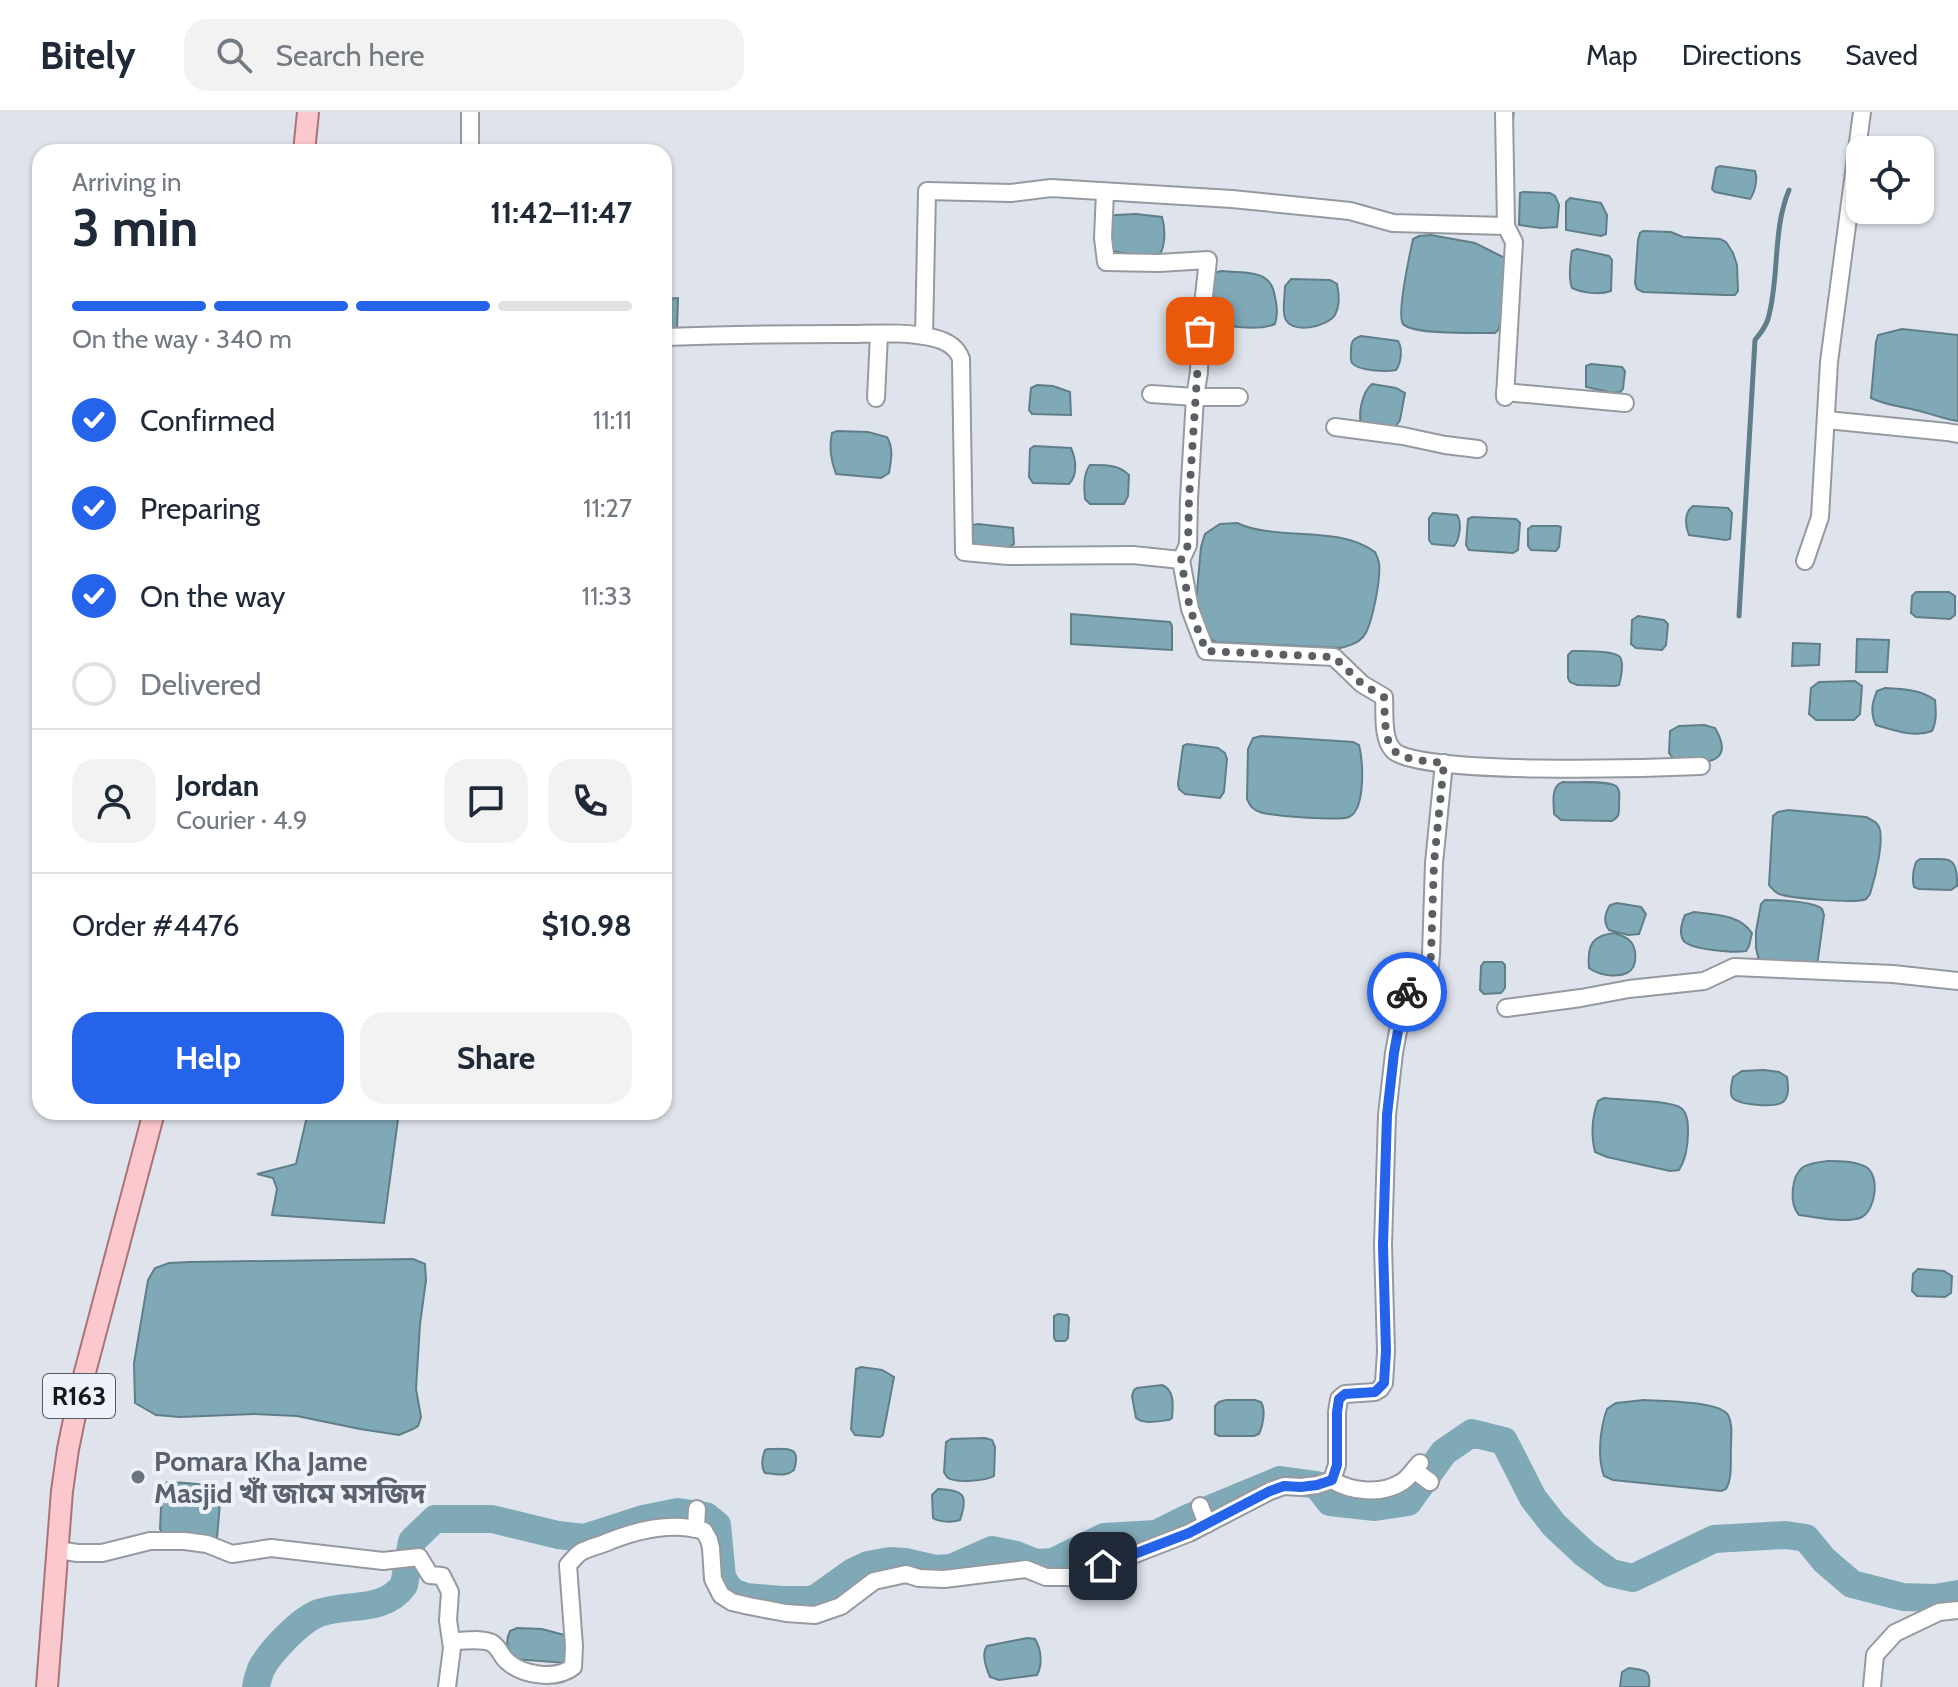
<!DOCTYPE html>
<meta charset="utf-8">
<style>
body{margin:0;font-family:Cabin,"Noto Sans Bengali",sans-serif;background:#f2f2f3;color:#1f2937;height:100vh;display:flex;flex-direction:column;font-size:30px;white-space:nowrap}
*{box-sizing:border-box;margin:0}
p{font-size:26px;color:#747a83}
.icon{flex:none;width:44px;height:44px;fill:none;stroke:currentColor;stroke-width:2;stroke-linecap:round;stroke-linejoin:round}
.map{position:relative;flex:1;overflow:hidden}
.side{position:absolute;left:32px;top:32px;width:640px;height:976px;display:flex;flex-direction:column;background:#fff;border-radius:24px;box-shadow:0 2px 6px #0004}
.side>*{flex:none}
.controls{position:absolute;left:1846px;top:24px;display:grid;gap:16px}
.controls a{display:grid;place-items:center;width:88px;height:88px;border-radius:16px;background:#fff;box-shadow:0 2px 6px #0004;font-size:40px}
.pin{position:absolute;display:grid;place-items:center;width:68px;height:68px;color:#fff;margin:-34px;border-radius:16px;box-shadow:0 4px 12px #0006}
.courier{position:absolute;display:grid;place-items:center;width:80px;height:80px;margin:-40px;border:6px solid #2563eb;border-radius:50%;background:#fff;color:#222;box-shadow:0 2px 10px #0007}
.summary em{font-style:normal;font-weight:700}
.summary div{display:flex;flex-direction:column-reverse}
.summary{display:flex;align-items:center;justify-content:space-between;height:136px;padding:0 40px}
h1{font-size:52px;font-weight:700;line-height:60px}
.bar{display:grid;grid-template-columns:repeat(4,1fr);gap:12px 8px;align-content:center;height:96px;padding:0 40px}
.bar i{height:10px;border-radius:6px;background:#e0e1e3}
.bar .on{background:#2563eb}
.bar p{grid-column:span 4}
.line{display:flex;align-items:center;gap:20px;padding:0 40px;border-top:2px solid #e0e1e3}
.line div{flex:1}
.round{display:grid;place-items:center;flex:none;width:84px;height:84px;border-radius:24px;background:#f2f2f3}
ol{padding:0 40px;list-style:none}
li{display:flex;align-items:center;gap:24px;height:88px}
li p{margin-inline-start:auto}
li .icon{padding:8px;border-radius:50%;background:#2563eb;color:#fff;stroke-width:4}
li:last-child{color:#747a83}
li i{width:44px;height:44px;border:4px solid #e0e1e3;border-radius:50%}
.primary-button{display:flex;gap:16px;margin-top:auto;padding:16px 40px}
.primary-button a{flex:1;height:92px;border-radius:24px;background:#2563eb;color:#fff;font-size:32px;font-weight:700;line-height:92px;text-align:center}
.primary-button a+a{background:#f2f2f3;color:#1f2937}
header{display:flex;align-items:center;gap:48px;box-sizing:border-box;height:112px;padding:0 40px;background:#fff;border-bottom:2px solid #e0e1e3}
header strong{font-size:38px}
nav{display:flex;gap:44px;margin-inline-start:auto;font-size:28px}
.search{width:560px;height:72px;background:#f2f2f3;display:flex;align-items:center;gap:20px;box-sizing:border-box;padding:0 28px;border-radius:24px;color:#747a83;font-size:30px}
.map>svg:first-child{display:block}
</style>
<header>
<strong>Bitely</strong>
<div class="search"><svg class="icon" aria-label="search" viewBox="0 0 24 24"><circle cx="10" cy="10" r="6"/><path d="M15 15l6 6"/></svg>Search here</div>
<nav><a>Map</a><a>Directions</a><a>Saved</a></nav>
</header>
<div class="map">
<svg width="1958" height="1575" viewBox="0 0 1958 1575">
<rect width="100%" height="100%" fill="#dfe4ec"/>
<!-- water -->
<g fill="#80a9b8" stroke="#607e89" stroke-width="2">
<path d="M 1720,54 L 1755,59 C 1758,67 1755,80 1750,87 L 1715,80 L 1712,77 L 1716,56 Z"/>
<path d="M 1523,80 L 1550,81 L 1555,84 L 1559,93 L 1557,115 L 1541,116 L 1519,113 L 1520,81 Z"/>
<path d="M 1570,86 L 1601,91 L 1607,103 L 1606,122 L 1601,124 L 1566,118 L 1566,90 Z"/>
<path d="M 1136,102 L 1162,105 C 1165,115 1166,132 1160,142 C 1143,145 1126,142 1109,138 L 1109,105 L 1116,103 Z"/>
<path d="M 1643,119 L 1671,120 L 1683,125 L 1720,127 L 1726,130 L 1733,141 L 1737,153 L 1738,179 L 1735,183 L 1725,183 L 1643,180 L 1637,177 L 1635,171 L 1638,128 L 1640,121 Z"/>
<path d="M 1431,123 L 1475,131 L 1505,146 L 1504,186 L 1499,217 L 1495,221 C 1479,221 1412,223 1403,212 C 1396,202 1410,142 1413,127 L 1419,124 Z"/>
<path d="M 1577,137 L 1609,144 L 1612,148 L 1611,179 C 1600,183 1583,181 1572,176 C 1568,165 1570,151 1572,139 Z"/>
<path d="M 1222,159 C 1246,162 1271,156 1275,185 C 1277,195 1278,202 1275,212 C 1259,219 1224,215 1208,208 L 1209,170 L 1217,160 Z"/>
<path d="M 1291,167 L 1330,168 L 1337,172 C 1339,181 1340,194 1335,203 C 1327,215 1291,223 1285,206 C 1282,198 1285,183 1285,174 Z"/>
<path d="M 678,186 L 677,216 L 664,216 L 664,187 Z"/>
<path d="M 1902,217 L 1958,223 L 1958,309 C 1943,307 1930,301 1915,298 C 1900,294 1885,293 1871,286 L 1876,230 L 1878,223 Z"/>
<path d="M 1361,224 L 1398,229 C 1403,237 1401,251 1396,258 C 1387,260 1358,259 1352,251 C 1350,247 1351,242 1351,238 C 1351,229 1353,227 1361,224 Z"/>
<path d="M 1591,252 L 1622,255 L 1625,259 L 1623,277 L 1620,280 L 1613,281 L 1586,275 L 1586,254 Z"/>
<path d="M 1372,272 L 1396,276 L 1405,281 L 1400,308 L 1395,316 L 1361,311 C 1358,300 1363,279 1372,272 Z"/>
<path d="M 1037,273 L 1053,274 L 1070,280 L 1071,303 L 1032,302 L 1029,298 L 1031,276 Z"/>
<path d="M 837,319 L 868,320 L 887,325 C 894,337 891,348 889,361 L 881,366 L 836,362 C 831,349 829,334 832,321 Z"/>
<path d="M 1034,334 L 1071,336 C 1076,347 1078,363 1069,372 L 1033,371 L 1029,365 L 1030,337 Z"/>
<path d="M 1090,353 C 1105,353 1118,352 1129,363 L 1128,384 L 1124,392 L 1090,392 L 1085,387 C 1084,376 1083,362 1090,353 Z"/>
<path d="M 1693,394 L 1728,396 L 1732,401 L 1730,427 L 1726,428 L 1689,423 C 1685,414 1684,400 1693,394 Z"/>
<path d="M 1433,401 L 1457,403 C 1462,410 1460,427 1454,434 L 1432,432 L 1429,428 L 1429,406 Z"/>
<path d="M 1472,405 L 1516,407 L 1520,411 L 1518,438 L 1513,441 L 1469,438 L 1466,433 L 1468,407 Z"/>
<path d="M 1237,411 C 1278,430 1336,412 1375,440 C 1377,444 1378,446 1379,451 C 1381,466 1372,515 1363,525 C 1357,532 1348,534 1340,536 L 1216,530 L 1205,524 L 1196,491 L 1201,435 L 1205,422 L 1220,412 Z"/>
<path d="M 978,412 L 1013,416 L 1014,432 L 1008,436 L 977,433 L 972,430 L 973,413 Z"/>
<path d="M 1532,414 L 1558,414 L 1561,415 L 1559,435 L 1556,439 L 1531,438 L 1528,434 L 1528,417 Z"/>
<path d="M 1916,480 L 1949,480 L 1955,484 L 1955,503 L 1950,507 L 1916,505 L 1911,501 L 1912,484 Z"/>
<path d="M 1071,502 L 1170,510 L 1172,514 L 1172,538 L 1071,532 Z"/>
<path d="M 1638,504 L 1664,508 L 1668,512 L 1666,533 L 1662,538 L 1636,536 L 1631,532 L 1632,508 Z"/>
<path d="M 1857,527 L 1889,528 L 1887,560 L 1856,560 Z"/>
<path d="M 1793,531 L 1820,532 L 1819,553 L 1792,554 Z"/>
<path d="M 1572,539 C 1582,539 1615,538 1620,545 C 1624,551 1621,566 1619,573 L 1615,574 L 1577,573 L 1570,570 L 1568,566 L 1568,543 Z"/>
<path d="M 1855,569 L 1862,574 L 1860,602 L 1854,608 L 1816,608 L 1809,602 L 1811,576 L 1819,570 Z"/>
<path d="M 1885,576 C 1902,577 1920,577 1935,588 C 1936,599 1937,609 1932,619 C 1914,626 1893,618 1876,613 C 1870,601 1872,591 1877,579 Z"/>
<path d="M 1704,613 L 1715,616 C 1738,655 1698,653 1673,646 L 1669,641 L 1670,619 L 1679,614 Z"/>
<path d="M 1261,624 L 1353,630 L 1359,633 C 1363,649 1366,697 1349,705 C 1340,709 1270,704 1260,700 C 1253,698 1250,694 1247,687 L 1248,637 L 1253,626 Z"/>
<path d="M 1187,632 L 1218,636 L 1225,641 L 1227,647 L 1224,680 L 1220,686 L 1185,682 L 1179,677 L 1178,672 L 1183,634 Z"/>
<path d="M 1563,670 C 1574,671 1608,668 1616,674 C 1621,678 1619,686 1619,692 C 1619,701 1620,704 1612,709 L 1561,708 L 1554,702 C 1554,691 1550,674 1563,670 Z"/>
<path d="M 1788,698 L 1866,705 C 1868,706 1876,710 1877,712 C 1887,722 1874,769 1870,782 C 1869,783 1868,785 1866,787 C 1856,792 1790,786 1779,782 C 1773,779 1773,778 1769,773 L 1773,704 L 1778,700 Z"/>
<path d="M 1920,747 C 1948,748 1958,741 1957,774 L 1951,778 L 1919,777 L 1914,775 C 1912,767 1913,758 1916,750 Z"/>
<path d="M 1765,788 C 1776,788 1814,789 1822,797 C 1823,798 1823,801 1824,803 L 1817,854 L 1766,852 L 1758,845 L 1756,836 L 1756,819 L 1761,792 Z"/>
<path d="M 1617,791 L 1641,795 L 1646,802 L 1639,822 L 1628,823 L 1609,818 C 1603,810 1605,801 1610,793 Z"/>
<path d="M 1694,800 C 1715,803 1739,802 1752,821 L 1749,834 L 1746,839 C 1735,841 1689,838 1683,828 C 1679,821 1682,810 1685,803 Z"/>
<path d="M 1615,821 C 1619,823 1624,824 1628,827 C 1637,834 1639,855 1627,861 C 1616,866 1598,863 1589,856 C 1587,833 1592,823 1615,821 Z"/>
<path d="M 1484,850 L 1502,850 L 1505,853 L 1505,876 L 1501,881 L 1484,882 L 1480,878 L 1481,854 Z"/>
<path d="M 1764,958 L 1779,960 L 1787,965 C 1788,973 1790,984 1783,990 C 1775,996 1737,993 1732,985 C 1729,979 1732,971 1733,965 L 1742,959 Z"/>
<path d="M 1604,986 C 1620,988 1670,988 1681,996 C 1688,1001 1688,1013 1688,1020 C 1688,1033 1686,1047 1679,1058 L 1670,1059 L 1607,1045 L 1595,1040 C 1591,1023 1592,1005 1598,989 Z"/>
<path d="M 362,1000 L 399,1000 L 384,1111 L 272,1103 L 277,1077 L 273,1066 L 257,1062 L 296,1052 L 307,1004 Z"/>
<path d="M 1829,1049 C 1841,1049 1854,1049 1866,1055 C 1880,1063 1876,1097 1862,1105 C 1848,1112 1814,1105 1799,1103 C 1789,1092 1791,1064 1803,1055 C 1810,1051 1820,1050 1829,1049 Z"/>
<path d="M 413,1147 L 425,1152 L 426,1168 L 420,1212 L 416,1277 L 421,1305 L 418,1314 L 413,1317 L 399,1323 L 360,1317 L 297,1304 L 254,1302 L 180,1305 L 156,1303 L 135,1291 L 134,1251 L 148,1168 L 155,1156 L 169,1151 L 190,1150 Z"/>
<path d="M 1918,1157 L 1944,1159 L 1952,1164 L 1951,1181 L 1945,1185 L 1917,1184 L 1912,1179 L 1913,1162 Z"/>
<path d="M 1058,1202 L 1067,1203 L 1069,1206 L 1068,1226 L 1065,1229 L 1056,1229 L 1054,1226 L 1054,1204 Z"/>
<path d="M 861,1255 L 882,1258 L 894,1265 L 883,1323 L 880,1325 L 855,1323 L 851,1317 L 856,1257 Z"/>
<path d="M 1162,1273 C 1175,1278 1173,1294 1172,1306 L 1169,1308 C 1158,1309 1145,1313 1136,1306 L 1132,1284 L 1134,1278 L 1137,1276 Z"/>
<path d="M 1226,1288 L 1255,1288 L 1261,1290 C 1266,1298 1263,1314 1259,1322 L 1254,1324 L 1219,1324 L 1215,1322 L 1215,1294 L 1219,1290 Z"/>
<path d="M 1644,1288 C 1661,1289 1720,1289 1728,1303 C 1733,1312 1731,1324 1731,1334 C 1730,1348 1733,1365 1726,1377 L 1721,1379 L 1613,1368 L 1604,1364 C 1597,1345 1600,1317 1607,1297 L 1616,1291 Z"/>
<path d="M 985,1326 L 992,1328 L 995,1335 L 994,1364 C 986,1369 956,1371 948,1366 C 946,1364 945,1362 944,1360 L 946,1330 L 951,1327 Z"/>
<path d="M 768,1337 C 787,1337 802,1333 794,1358 C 786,1365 775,1362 765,1361 C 760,1354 762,1346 765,1338 Z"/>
<path d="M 167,1370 C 184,1371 203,1370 217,1379 L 220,1391 L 217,1426 L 169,1422 L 162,1420 L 160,1417 C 161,1401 160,1384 167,1370 Z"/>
<path d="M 938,1377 C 963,1378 969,1382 960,1408 C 952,1411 939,1410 933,1406 L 932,1383 Z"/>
<path d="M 517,1516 L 542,1517 L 568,1524 L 566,1551 L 514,1547 C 507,1538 505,1530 510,1519 Z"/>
<path d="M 1027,1526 L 1035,1527 C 1041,1537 1043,1552 1037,1563 L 999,1568 L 990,1565 C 986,1556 981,1542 987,1534 Z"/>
<path d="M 1629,1556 C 1645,1558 1651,1557 1649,1575 L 1620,1575 L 1622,1560 Z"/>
</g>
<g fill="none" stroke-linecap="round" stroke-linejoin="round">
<!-- stream -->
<g stroke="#607e89" stroke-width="5">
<path d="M 1512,4 L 1512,0"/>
<path d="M 1739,504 L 1755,228 C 1760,222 1766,214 1768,207 C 1780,165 1772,119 1789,78"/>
</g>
<!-- river -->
<path stroke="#80a9b8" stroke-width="28" d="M 256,1575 C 257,1569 259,1562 261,1557 C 270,1540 300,1508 319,1501 C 348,1491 384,1501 404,1473 L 412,1429 L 435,1407 L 492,1407 L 558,1423 L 584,1426 L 643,1407 L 678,1400 L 706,1404 L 717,1413 L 722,1465 L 727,1474 L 733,1480 L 746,1485 L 782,1488 L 810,1488 L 818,1485 L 853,1460 L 868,1453 L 890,1449 L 905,1450 L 935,1457 L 951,1456 L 992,1438 L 1016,1443 L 1036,1451 L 1053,1450 L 1104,1425 L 1156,1422 L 1186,1407 L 1280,1368 L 1317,1373 L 1330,1390 L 1375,1395 L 1408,1390 L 1444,1340 L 1472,1321 L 1504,1329 L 1533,1386 L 1554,1413 L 1585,1442 L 1611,1461 L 1633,1466 L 1714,1427 L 1786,1423 L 1806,1426 L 1824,1448 L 1852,1472 L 1903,1485 L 1935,1486 L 1958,1482"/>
<!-- minor casing -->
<g stroke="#959aa1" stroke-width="20">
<g id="minor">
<path d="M 470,0 L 470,40"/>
<path d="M 1504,0 L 1506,114 L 1514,130 L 1505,285"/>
<path d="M 1105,80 L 1103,126 L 1106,150 L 1159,151 L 1208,148 L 1200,219 L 1199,260 L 1195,285 L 1189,387 L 1188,433 L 1181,448"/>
<path d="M 924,224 L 927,79 L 1011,81 L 1051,76 L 1232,87 L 1350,99 L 1393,111 L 1506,114"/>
<path d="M 664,225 C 723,223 783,222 842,222 C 872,222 904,219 934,226 C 946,229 957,235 961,247 L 964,440 L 1008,444 L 1133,443 L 1181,448 L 1190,497 L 1206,539 L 1334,545 L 1362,572 L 1384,585 C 1385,601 1382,626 1393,638 C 1415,664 1657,656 1701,654"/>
<path d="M 1505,280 L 1625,291"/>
<path d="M 1151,282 L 1195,285 L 1239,285"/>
<path d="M 876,286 L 879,222"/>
<path d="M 1827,308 L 1947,320 L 1958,322"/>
<path d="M 1335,315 L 1403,324 L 1445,333 L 1478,337"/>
<path d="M 1805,449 L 1820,405 L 1829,250 L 1862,0"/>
<path d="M 1506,896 L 1581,886 L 1629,877 L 1704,869 L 1734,855 L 1893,862 L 1958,869"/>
<path d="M 1414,1358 L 1430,1370"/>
<path d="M 1332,1368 L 1337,1353 L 1337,1300 L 1339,1287 L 1345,1282 L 1375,1280 L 1380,1277 L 1384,1271 L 1386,1239 L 1383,1133 L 1387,1003 L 1394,941 L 1405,881 L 1428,874 L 1431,843 L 1434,751 L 1444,651"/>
<path d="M 1200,1394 L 1207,1412"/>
<path d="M 696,1417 L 697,1397"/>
<path d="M 57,1438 L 78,1441 L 102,1441 L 150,1429 L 185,1429 L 207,1432 L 232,1442 L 271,1436 L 383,1449 L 419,1445 L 430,1463 L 442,1464 L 450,1480 L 448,1508 L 452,1536 L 447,1575"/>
<path d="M 451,1526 L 455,1529 C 466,1529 482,1526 492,1531 C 500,1536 501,1545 508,1550 C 524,1564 556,1568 573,1555 L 574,1534 L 568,1453 C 572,1449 576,1443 581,1440 C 588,1436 597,1434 605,1431 C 636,1418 671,1409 704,1419 L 709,1428 L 711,1436 L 713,1467 L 721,1483 L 732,1490 L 749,1494 L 786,1501 L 815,1503 L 841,1494 L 874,1469 L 906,1462 L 919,1466 L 944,1467 L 1026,1457 L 1046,1465 L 1076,1465 L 1189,1421 L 1270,1379 L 1284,1374 L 1301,1375 L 1317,1373 L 1332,1368 C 1351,1380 1382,1383 1402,1370 C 1409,1366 1414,1357 1420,1351"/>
<path d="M 1872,1575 L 1875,1543 L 1895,1521 L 1939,1500 L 1958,1498"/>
</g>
</g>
<!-- major casing -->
<g stroke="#aa7379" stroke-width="24">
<g id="major">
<path d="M 304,40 L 308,0"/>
<path d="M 47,1575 L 62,1379 L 68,1337 L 80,1279 L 154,1000"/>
</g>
</g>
<!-- minor -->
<use href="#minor" stroke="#fff" stroke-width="16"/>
<!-- major -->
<use href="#major" stroke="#fbc8cd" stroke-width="20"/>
</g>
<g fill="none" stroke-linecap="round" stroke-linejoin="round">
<!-- done -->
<path stroke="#5c5f64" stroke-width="8" stroke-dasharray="0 14.4" d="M 1200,219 L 1189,387 L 1188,433 L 1181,448 L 1190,497 L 1206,539 L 1334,545 L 1362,572 L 1384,585 C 1386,642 1386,646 1444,651 L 1434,751 L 1431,843 L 1428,874 L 1407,880"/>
<!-- route -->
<path stroke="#2563eb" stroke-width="10" d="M 1103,1454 L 1189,1421 L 1270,1379 L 1284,1374 L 1301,1375 L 1317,1373 L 1332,1368 L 1337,1353 L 1337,1300 L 1339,1287 L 1345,1282 L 1375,1280 L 1384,1271 L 1386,1239 L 1383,1133 L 1387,1003 L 1394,941 L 1405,881 L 1407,880"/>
</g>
<!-- markers -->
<circle fill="#6b7280" stroke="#ecf1fa" stroke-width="3" cx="138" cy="1365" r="8"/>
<g text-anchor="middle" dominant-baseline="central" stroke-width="8" stroke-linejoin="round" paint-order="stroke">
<!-- shield labels -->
<rect fill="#ecf1fa" stroke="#56595d" stroke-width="2" x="43" y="1262" width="72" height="44" rx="6"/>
<g font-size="26" font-weight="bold" fill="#16181a">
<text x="79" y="1284">R163</text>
</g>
<!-- worship labels -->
<g font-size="28" font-weight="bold" fill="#5b616d" stroke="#ecf1fa" text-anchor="start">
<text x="154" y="1349">Pomara Kha Jame<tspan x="154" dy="32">Masjid খাঁ জামে মসজিদ</tspan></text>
</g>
</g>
</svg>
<div class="controls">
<a><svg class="icon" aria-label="locate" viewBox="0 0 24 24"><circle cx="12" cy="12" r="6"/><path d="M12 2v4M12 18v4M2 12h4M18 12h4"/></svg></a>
</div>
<div class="pin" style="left:1200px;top:219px;background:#ea580c"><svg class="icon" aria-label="bag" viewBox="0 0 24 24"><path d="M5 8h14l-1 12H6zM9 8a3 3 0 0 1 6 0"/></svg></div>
<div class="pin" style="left:1103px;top:1454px;background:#1f2937"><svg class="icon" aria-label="home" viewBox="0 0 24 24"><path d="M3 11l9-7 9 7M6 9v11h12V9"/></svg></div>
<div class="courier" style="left:1407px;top:880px"><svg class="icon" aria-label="bike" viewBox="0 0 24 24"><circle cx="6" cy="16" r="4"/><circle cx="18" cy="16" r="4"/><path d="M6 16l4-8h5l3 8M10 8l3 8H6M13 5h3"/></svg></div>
<section class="side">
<div class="summary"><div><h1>3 min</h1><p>Arriving in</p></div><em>11:42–11:47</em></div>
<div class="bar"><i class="on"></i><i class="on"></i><i class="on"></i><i></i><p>On the way · 340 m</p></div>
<ol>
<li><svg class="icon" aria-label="check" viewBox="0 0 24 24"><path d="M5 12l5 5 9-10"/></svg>Confirmed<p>11:11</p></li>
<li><svg class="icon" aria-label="check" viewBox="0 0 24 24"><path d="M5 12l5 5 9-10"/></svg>Preparing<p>11:27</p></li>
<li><svg class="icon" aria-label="check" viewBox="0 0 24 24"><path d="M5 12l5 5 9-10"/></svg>On the way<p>11:33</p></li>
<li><i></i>Delivered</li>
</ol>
<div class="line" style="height:144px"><a class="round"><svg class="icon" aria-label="person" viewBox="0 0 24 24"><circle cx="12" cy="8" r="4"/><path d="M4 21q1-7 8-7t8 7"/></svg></a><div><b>Jordan</b><p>Courier · 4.9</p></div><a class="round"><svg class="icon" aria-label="chat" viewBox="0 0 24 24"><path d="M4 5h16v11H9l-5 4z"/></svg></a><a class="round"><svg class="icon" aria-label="phone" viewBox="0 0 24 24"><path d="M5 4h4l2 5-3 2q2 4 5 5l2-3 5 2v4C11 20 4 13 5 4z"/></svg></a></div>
<div class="line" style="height:104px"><div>Order #4476</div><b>$10.98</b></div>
<div class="primary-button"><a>Help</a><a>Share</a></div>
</section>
</div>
